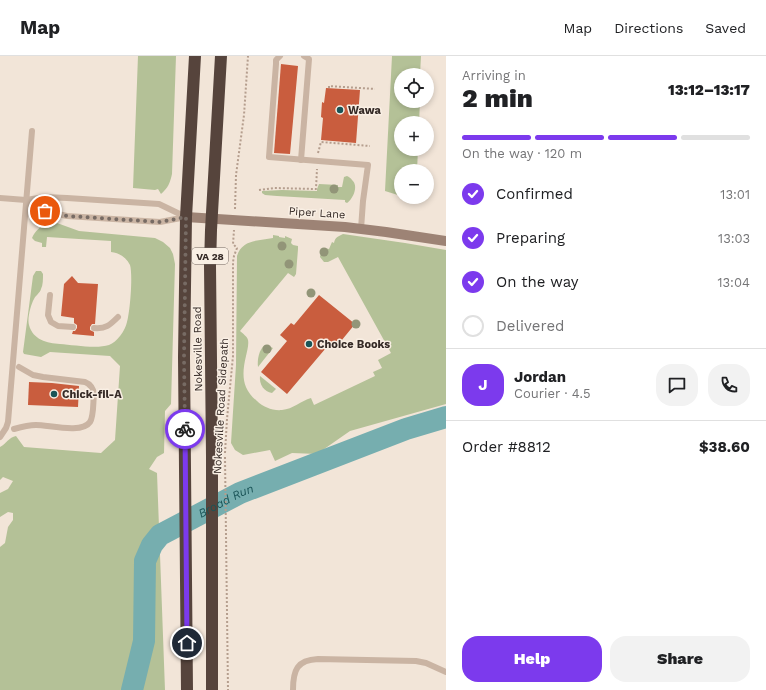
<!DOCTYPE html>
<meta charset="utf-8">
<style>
body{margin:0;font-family:"Work Sans",sans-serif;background:#f2f2f2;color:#202124;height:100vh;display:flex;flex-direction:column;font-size:15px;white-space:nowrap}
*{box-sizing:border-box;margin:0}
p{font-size:13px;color:#757577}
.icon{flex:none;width:22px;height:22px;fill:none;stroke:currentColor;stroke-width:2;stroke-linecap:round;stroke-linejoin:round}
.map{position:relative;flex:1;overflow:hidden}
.sheet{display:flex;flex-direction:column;background:#fff;width:320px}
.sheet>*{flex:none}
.buttons{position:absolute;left:394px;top:12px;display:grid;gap:8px}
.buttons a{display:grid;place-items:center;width:40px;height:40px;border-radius:50%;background:#fff;box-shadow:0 2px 6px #0003;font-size:20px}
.pin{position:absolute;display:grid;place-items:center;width:34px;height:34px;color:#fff;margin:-17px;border:2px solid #fff;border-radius:50%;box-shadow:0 1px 4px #0007}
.courier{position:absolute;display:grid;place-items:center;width:40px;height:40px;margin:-20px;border:3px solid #7c3aed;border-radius:50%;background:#fff;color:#222;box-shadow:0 1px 5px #0007}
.headline em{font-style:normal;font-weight:800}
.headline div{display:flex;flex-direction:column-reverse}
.headline{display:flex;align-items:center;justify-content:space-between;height:68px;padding:0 16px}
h1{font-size:26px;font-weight:800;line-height:30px}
.bar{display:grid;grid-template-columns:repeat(4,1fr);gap:6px 4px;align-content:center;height:48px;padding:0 16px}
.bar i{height:5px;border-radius:3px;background:#e0e0e0}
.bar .on{background:#7c3aed}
.bar p{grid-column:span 4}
.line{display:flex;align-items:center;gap:10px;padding:0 16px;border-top:1px solid #e0e0e0}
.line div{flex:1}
.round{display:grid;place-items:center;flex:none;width:42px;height:42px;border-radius:16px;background:#f2f2f2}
ol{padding:0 16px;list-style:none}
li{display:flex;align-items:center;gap:12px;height:44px}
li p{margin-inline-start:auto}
li .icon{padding:4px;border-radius:50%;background:#7c3aed;color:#fff;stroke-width:4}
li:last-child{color:#757577}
li i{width:22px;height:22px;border:2px solid #e0e0e0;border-radius:50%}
.primary-button{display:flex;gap:8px;margin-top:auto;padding:8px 16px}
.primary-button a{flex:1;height:46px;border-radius:16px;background:#7c3aed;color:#fff;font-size:16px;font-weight:800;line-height:46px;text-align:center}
.primary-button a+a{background:#f2f2f2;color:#202124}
header{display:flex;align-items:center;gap:24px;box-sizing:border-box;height:56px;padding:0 20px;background:#fff;border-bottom:1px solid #e0e0e0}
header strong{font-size:19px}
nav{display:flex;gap:22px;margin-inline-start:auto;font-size:14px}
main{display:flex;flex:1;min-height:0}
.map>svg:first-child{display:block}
</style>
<header>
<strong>Map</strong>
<nav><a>Map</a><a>Directions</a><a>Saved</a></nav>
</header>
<main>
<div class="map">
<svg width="446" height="634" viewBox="0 0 446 634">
<rect width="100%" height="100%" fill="#f2e5d8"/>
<!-- green -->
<g fill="#b4c197">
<path d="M 138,0 L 176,0 L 172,118 C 170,127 168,132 161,138 L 158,133 L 155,134 L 133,132 Z"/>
<path d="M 392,0 L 421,0 L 420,19 L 401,19 L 401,45 L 420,45 L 419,67 L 401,67 L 401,93 L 418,93 L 417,115 L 401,115 L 401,140 L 385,135 Z"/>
<path d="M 347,120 C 349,121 351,122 352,124 C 359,130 353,143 347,147 L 345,146 L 345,144 L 277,140 L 265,139 L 262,137 L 262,135 L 282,134 L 317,135 L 317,133 L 319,128 L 338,129 L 338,131 L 342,131 L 344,121 Z"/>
<path d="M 46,167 L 57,167 L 79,175 L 155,182 L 163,186 L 170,192 L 173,198 L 175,208 L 171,348 L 165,355 L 164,397 L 157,401 L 149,413 L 157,417 L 165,634 L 0,634 L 0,491 L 5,487 L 8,471 L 13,464 L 13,457 L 8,456 L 0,461 L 0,437 L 8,433 L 13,425 L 3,421 L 0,424 L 0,391 C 6,388 9,381 16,380 L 24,391 L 101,397 L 115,384 L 120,310 L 110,300 L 50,296 L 41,301 L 24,298 L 23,296 L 33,220 L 36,215 L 41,215 L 43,218 C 43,223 43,229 41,233 C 40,237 36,239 34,243 C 31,248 27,263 29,269 C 33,284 47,287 60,288 C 73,289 97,293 109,289 C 117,286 125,275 127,266 C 130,256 133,219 130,209 C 126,201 119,197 111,196 L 111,185 L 47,181 L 46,191 L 42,191 L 42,187 L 35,185 L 32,182 C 35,175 40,171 46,167 Z"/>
<path d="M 343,178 L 405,187 L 446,194 L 446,348 L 350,375 L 317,398 L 292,397 L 275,405 L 270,394 L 243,399 L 235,394 L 231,387 L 236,309 L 237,200 C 242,183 259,185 273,182 L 273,179 L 279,180 L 279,181 L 285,182 L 285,180 L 292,183 L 291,187 L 293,189 L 298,190 L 298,193 L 296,218 L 294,221 L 288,217 L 240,275 C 243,278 247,280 248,284 C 249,289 247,295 246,300 C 242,317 241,332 257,345 C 263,351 273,355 282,354 C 293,353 301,345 311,342 L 314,349 L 375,320 L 373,316 L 382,312 L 378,304 L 391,297 L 338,201 L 328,206 L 324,206 L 320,201 L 321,196 L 324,192 L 329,193 L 332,186 L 334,187 C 335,181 339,180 343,178 Z"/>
<path d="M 265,289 L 273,292 L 258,311 C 257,304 259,293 265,289 Z"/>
<path d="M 260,320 L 276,333 L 272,337 C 264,336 259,328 260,320 Z"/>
</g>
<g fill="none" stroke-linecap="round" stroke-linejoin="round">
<!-- river -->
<path stroke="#76aeaf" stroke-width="22" id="s1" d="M 132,634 L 144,585 L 145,505 L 152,489 L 160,479 L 240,437 L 406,373 L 446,361"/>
</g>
<!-- building -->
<g fill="#c95d3e">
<path d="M 281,8 L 298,10 L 290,98 L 274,97 Z"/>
<path d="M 326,32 L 360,34 L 356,87 L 321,84 L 323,62 L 321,61 L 322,46 L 324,47 Z"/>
<path d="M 72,220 L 78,227 L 98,228 L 95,268 L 92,268 L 90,271 L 90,274 L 94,276 L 94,280 L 72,278 L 73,275 L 75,275 L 77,272 L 77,269 L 74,267 L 74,262 L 61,260 L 64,228 Z"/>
<path d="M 319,239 L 355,268 L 337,290 L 331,286 L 287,338 L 261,316 L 287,285 L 280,279 L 291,267 L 294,269 Z"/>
<path d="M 29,326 L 52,327 L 79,330 L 78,351 L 28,349 Z"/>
</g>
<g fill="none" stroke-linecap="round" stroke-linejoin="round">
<!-- path -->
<g stroke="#b59e8e" stroke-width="2" stroke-dasharray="2 2" stroke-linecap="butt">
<path d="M 329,32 L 329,30 L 375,33"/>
<path d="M 318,97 L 321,86 L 370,90"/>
<path d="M 259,134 L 274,132 L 316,133 L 317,113"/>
<path d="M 235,153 L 236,119 L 244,59 L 248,0"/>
<path d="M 225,397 L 227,363 L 233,300 L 233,206 L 234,200 L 237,192 L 233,188 L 234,174"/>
<path d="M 225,401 L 228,634"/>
</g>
<!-- lane -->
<g stroke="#cab4a3" stroke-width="6">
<path d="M 280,0 L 276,4 L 276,8 L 269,101 L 368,109 L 363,145 L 361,173"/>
<path d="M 301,104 L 309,3 L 304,0"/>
<path d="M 0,142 L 26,144 L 45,141 L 67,142 L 159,148 L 186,161"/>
<path d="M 26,144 L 45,155 L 67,160 L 160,166 L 186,161"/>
<path d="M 50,239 L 48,259 L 51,266 L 58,270 L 73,271"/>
<path d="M 94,272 C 106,273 110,269 118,261"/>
<path d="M 14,373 C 21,371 28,369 36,369 C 49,369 82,378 90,366 C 94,360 93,345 94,338 C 93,332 90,328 85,326 L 43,321 L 33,319 L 19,311"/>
<path d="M 0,381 L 6,372 L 8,366 L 32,75"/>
<path d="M 293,634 C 293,614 297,604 318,603 L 416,605 L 426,607 L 446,616"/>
</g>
<!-- secondary -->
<path stroke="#9d8375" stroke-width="10" d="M 186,161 L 345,171 L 386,176 L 446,185"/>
<!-- highway -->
<g stroke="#56443c" stroke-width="12">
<path d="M 187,634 L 184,301 L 186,161 L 195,0"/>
<path d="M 212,634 L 212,400 L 210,210 L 211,174 L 221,0"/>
</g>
</g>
<!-- trees -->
<g fill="#929578">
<circle cx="334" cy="133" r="4.5"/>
<circle cx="282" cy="190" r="4.5"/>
<circle cx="324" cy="196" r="4.5"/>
<circle cx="289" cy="208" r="4.5"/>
<circle cx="311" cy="237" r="4.5"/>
<circle cx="356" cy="268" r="4.5"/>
<circle cx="267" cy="293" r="4.5"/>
</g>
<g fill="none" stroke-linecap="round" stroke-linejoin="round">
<!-- done -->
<path stroke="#776b64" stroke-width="4" stroke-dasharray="0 7.2" d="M 45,155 L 67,160 L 160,166 L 186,161 L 184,302 L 185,373"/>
<!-- route -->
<path stroke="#7c3aed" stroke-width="5" d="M 185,373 L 187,587"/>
</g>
<!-- markers -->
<g fill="#1a5457" stroke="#f9efe4" stroke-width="1.5">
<circle cx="340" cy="54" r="4"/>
<circle cx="309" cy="288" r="4"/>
<circle cx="54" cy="338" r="4"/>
</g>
<g text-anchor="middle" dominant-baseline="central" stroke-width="3" stroke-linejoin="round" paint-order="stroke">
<!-- shield labels -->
<rect fill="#f9efe4" stroke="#70655f" stroke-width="1" x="192" y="192" width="36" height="16" rx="3"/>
<g font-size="10" font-weight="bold" fill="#352a26">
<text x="210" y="200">VA 28</text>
</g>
<!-- poi labels -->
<g font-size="11" font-weight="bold" fill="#352a26" stroke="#f9efe4" text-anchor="start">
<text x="348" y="54">Wawa</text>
<text x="317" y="288">Choice Books</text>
<text x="62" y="338">Chick-fil-A</text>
</g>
<!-- street labels -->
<g font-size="11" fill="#352a26" stroke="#f9efe4">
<text transform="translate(317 157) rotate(4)">Piper Lane</text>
<text transform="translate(198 293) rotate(-91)">Nokesville Road</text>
<text transform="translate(221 350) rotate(-87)">Nokesville Road Sidepath</text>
</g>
<!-- water labels -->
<g font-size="12" font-style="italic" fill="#1a5457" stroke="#f9efe4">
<text stroke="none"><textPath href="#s1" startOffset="235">Broad Run</textPath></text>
</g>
</g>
</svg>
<div class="buttons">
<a><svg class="icon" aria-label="locate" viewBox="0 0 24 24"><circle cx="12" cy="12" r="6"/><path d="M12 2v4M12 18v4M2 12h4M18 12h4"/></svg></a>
<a>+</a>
<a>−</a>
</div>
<div class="pin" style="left:45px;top:155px;background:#ea580c"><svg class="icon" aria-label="bag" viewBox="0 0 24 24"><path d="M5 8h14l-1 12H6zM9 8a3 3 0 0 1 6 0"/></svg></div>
<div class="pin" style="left:187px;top:587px;background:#1f2937"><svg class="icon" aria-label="home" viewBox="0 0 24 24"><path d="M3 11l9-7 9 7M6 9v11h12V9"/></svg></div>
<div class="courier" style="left:185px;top:373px"><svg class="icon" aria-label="bike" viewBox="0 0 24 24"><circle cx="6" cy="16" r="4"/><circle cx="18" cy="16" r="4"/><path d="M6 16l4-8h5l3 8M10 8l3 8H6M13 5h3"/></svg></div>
</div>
<section class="sheet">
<div class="headline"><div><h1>2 min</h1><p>Arriving in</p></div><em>13:12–13:17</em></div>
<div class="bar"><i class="on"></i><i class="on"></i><i class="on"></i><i></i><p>On the way · 120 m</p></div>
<ol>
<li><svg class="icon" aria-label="check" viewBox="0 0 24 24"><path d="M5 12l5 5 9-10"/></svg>Confirmed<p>13:01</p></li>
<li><svg class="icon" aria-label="check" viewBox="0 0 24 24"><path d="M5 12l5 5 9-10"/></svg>Preparing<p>13:03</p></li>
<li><svg class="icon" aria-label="check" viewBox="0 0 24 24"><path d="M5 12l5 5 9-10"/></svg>On the way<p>13:04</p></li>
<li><i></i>Delivered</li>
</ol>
<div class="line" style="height:72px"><b class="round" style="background:#7c3aed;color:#fff">J</b><div><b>Jordan</b><p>Courier · 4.5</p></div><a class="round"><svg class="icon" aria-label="chat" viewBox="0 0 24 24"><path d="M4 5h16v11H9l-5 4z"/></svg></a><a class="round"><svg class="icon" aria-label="phone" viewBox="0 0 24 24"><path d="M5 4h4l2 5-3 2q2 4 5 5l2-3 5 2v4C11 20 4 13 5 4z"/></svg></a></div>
<div class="line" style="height:52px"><div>Order #8812</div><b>$38.60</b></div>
<div class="primary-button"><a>Help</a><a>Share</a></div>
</section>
</main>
